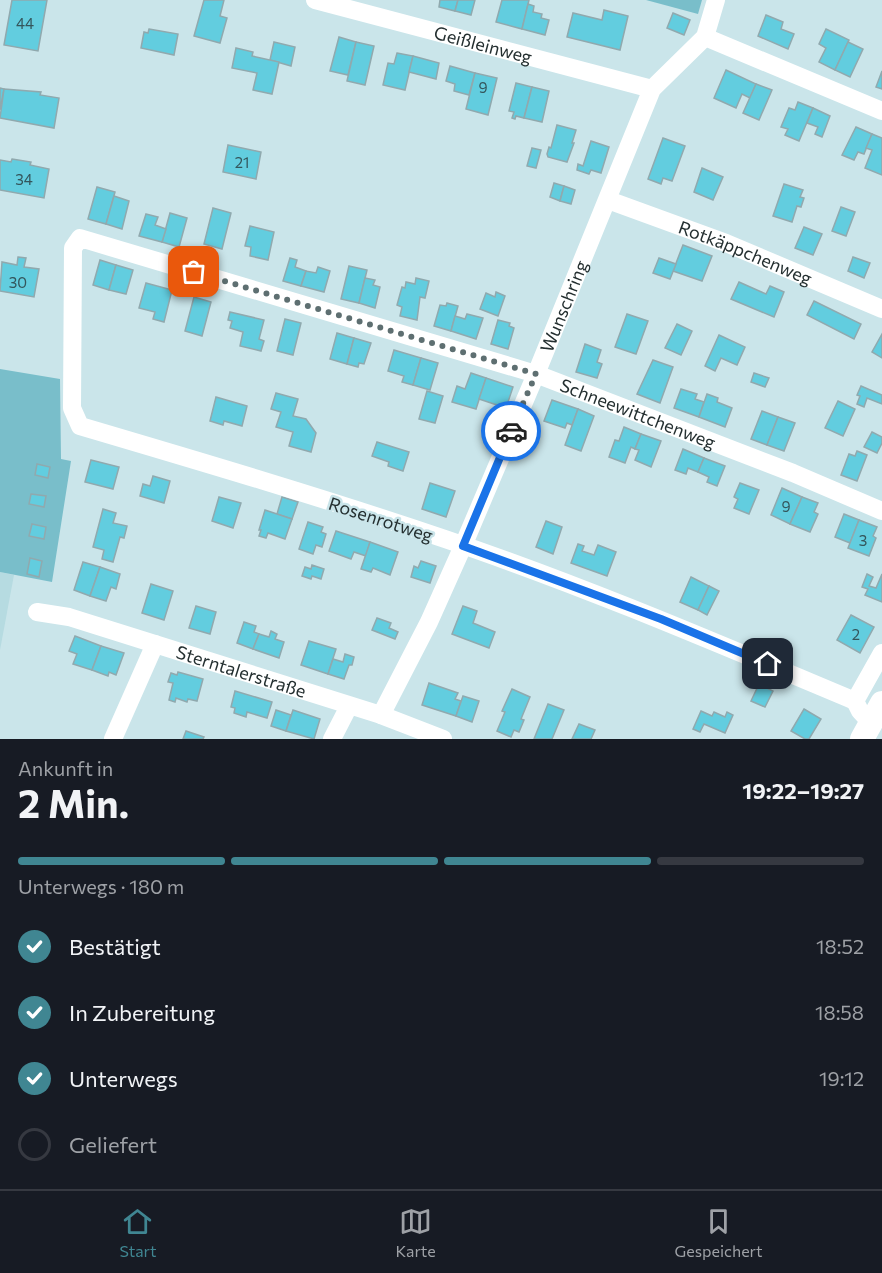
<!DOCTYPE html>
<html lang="de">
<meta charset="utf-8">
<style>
body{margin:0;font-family:Commissioner,sans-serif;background:#242831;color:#f1f3f6;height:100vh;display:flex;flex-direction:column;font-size:22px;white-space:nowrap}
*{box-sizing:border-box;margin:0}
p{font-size:20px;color:#9ea1a6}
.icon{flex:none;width:33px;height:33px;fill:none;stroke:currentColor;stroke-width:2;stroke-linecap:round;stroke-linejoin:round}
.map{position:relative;height:739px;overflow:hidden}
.details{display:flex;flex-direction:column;background:#171b24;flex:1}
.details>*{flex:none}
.pin{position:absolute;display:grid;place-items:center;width:51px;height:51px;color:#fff;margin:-26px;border-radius:12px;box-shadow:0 3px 9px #0006}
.courier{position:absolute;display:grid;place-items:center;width:60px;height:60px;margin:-30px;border:4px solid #1a73e8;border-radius:50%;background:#fff;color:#222;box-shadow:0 2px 8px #0007}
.headline em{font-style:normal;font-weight:700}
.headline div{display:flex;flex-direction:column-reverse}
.headline{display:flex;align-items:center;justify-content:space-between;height:102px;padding:0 18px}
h1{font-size:39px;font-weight:700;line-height:45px}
.bar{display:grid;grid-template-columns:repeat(4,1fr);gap:9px 6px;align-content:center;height:72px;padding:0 18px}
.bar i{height:8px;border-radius:4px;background:#363941}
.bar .current{background:#408692}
.bar p{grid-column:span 4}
ol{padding:0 18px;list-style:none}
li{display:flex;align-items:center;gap:18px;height:66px}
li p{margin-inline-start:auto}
li .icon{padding:6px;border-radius:50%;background:#408692;color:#fff;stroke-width:4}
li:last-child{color:#9ea1a6}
li i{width:33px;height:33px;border:3px solid #363941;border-radius:50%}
.menu{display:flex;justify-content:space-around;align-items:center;height:84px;border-top:2px solid #363941;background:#171b24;font-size:16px;color:#9ea1a6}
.menu a{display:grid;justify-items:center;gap:3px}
.menu .current{color:#408692}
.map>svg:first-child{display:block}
</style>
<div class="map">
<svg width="882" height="739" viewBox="0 0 882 739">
<rect width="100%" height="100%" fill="#cae5ea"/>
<!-- built -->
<path fill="#b6dbe1" d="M 0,572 L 14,575 L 0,650 Z"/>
<!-- green -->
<g fill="#79beca">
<path d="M 646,0 L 702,0 L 698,14 Z"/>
<path d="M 0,369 L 60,379 L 61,459 L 71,461 L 52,582 L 0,572 Z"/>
</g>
<!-- building -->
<g fill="#62cddf" stroke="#90a9ae" stroke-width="1.5">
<path d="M 12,0 L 47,0 L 38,51 L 4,45 Z"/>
<path d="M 204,0 L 224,0 L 220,16 L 227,18 L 220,43 L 194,36 Z"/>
<path d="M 440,0 L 458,0 L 455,11 L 439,7 Z"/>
<path d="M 458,0 L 475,0 L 471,15 L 455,11 Z"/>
<path d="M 502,0 L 529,0 L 522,29 L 496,22 Z"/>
<path d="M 528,4 L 534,6 L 533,12 L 542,14 L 541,18 L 549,20 L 545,35 L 522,29 Z"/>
<path d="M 604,10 L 628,16 L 620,50 L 567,37 L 573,13 L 602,20 Z"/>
<path d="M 673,13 L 690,20 L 684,35 L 667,28 Z"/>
<path d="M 766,15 L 783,22 L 781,29 L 794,34 L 788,49 L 758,36 Z"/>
<path d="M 149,29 L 178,34 L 174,55 L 141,48 L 144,32 L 148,33 Z"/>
<path d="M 826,29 L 849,40 L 835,70 L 819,62 L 826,48 L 819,44 Z"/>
<path d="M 339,37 L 356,42 L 348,75 L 330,71 Z"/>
<path d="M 274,42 L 295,47 L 291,66 L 270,60 Z"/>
<path d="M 356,42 L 374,46 L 365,85 L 347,81 Z"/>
<path d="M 848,42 L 863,49 L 850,77 L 835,70 Z"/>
<path d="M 236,48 L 253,52 L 252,56 L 279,62 L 272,94 L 253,90 L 257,73 L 232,68 Z"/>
<path d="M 397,53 L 413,56 L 405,90 L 383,85 L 388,63 L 394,64 Z"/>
<path d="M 413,56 L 439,63 L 436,79 L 409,72 Z"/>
<path d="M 450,66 L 475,73 L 469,95 L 454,91 L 455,84 L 446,81 Z"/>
<path d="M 726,70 L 756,84 L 750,98 L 742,94 L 736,108 L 714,98 Z"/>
<path d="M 882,71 L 882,89 L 876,87 Z"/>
<path d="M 475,73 L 497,78 L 488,115 L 466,109 Z"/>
<path d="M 516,83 L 532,87 L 524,118 L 516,116 L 515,119 L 512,118 L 514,112 L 509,111 Z"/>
<path d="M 756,84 L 772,90 L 759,120 L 743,113 Z"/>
<path d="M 532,87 L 549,91 L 542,122 L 524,118 Z"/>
<path d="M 0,88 L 4,89 L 0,110 Z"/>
<path d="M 4,89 L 41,92 L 40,95 L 59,98 L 54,128 L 0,118 Z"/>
<path d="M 798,102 L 813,108 L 799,141 L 785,135 L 788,129 L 781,127 L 789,108 L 795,110 Z"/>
<path d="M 813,108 L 830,116 L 822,137 L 815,134 L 818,127 L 807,123 Z"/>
<path d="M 557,125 L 576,130 L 572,143 L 574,143 L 567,162 L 548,157 L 547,154 L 549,147 L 551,148 Z"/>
<path d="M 856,127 L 872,134 L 864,154 L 858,152 L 854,160 L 842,155 Z"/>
<path d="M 872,134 L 882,138 L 882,175 L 865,168 L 872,150 L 866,148 Z"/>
<path d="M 663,138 L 685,146 L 672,181 L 663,178 L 661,184 L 648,179 Z"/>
<path d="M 591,141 L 609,147 L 601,173 L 591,170 L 589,174 L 577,170 L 578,164 L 583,166 Z"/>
<path d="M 228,145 L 261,152 L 256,179 L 223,172 Z"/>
<path d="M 532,148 L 541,150 L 536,168 L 527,166 Z"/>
<path d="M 12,159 L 31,162 L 30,165 L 49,169 L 44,198 L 0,190 L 0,160 L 11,162 Z"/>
<path d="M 702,168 L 723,177 L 713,200 L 694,192 Z"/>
<path d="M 554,183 L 564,186 L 560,201 L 550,197 Z"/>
<path d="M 784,184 L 803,190 L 800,197 L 804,198 L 801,207 L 797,206 L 792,222 L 773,216 Z"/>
<path d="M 564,186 L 575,190 L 571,204 L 560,201 Z"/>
<path d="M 97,187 L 115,192 L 106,224 L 88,219 Z"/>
<path d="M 114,196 L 129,201 L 122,229 L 106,224 Z"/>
<path d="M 841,207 L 855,212 L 846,236 L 832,231 Z"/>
<path d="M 213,208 L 231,213 L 222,249 L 204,244 Z"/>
<path d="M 170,213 L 187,218 L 179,247 L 162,242 Z"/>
<path d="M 146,214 L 158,217 L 155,225 L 166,229 L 162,242 L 139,236 Z"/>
<path d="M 250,226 L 274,232 L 268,260 L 250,256 L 251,247 L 245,246 Z"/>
<path d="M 804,227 L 822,234 L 813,255 L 795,248 Z"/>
<path d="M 683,245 L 712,256 L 702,281 L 673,271 Z"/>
<path d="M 18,257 L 26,258 L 24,267 L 39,269 L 34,297 L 0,291 L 2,262 L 17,265 Z"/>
<path d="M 853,257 L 870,263 L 864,278 L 848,271 Z"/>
<path d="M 290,258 L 297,260 L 295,267 L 306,271 L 301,286 L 283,281 Z"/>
<path d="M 659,258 L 676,264 L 670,279 L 653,273 Z"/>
<path d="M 100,260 L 116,265 L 109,290 L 93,285 Z"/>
<path d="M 116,265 L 133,270 L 126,294 L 109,290 Z"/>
<path d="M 349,266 L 367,270 L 359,303 L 341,299 Z"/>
<path d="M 318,267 L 330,271 L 324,292 L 301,286 L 306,271 L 316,273 Z"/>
<path d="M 365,278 L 375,280 L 373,285 L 380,287 L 375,308 L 359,303 Z"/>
<path d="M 416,278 L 429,281 L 425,298 L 420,297 L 417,320 L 400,316 L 402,307 L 397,305 L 402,287 L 405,288 L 406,282 L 415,284 Z"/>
<path d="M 739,282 L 766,294 L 770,286 L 784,292 L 774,317 L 731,299 Z"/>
<path d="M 146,283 L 172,290 L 164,322 L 153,319 L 155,312 L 139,308 Z"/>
<path d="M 496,292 L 505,296 L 498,316 L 480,309 L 486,293 L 495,297 Z"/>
<path d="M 194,297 L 211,302 L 202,336 L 185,331 Z"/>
<path d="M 814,301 L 861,324 L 854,339 L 807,315 Z"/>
<path d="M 447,303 L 458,306 L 451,331 L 434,326 L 440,305 L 446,306 Z"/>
<path d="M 230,312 L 264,320 L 259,339 L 264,341 L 261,351 L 240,346 L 243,332 L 230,328 L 232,321 L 228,320 Z"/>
<path d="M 467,314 L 483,318 L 476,339 L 451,331 L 455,316 L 465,319 Z"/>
<path d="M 627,314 L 648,321 L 636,354 L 615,347 Z"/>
<path d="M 285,319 L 301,323 L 293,355 L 277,351 Z"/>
<path d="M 498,320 L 510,323 L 509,326 L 514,328 L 508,349 L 491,344 Z"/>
<path d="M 677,324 L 692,331 L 681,355 L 665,348 Z"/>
<path d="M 337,333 L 354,338 L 347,364 L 330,359 Z"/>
<path d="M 882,334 L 882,358 L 872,352 Z"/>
<path d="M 719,335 L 745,347 L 737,365 L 721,358 L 715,371 L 705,366 Z"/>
<path d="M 354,338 L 371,343 L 364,364 L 359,363 L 358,367 L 347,364 Z"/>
<path d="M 585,344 L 601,350 L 597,362 L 602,364 L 597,378 L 576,372 Z"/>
<path d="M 394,350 L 421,358 L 413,385 L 402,382 L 404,376 L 388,371 Z"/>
<path d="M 421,358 L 438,363 L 430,390 L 413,385 Z"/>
<path d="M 653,360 L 673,367 L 660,403 L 637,394 Z"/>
<path d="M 471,373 L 486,378 L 476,409 L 452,402 L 457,386 L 465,389 Z"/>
<path d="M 754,373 L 769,378 L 765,387 L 751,382 Z"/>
<path d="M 486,378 L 513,387 L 506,408 L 479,399 Z"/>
<path d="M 861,386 L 882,395 L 882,404 L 867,398 L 864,407 L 857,404 L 860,396 L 857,395 Z"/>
<path d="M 681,389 L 697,394 L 695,399 L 704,402 L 699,417 L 674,408 Z"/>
<path d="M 427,391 L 443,396 L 435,423 L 419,419 Z"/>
<path d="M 276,393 L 298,399 L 293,416 L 306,419 L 316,433 L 311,452 L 289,446 L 293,432 L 276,427 L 281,412 L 271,409 Z"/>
<path d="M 707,394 L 718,398 L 717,402 L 732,408 L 725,427 L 699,417 Z"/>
<path d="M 216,397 L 247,406 L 242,426 L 224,421 L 223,425 L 210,421 Z"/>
<path d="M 552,400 L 578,409 L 572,425 L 567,423 L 565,428 L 544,421 Z"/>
<path d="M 838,401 L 855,409 L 843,436 L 825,428 Z"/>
<path d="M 578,409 L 594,416 L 581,451 L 565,445 Z"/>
<path d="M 762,411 L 778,417 L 767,445 L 751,439 Z"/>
<path d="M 778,417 L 795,423 L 784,451 L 767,445 Z"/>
<path d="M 624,427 L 641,434 L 635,449 L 631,447 L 625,463 L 609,457 L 615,440 L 619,441 Z"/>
<path d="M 872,432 L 882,437 L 882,443 L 877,453 L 864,447 Z"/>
<path d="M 641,434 L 661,441 L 651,467 L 635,460 L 639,450 L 635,449 Z"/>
<path d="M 377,442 L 409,452 L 403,471 L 388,466 L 389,462 L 372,456 Z"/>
<path d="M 683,449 L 704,458 L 698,472 L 688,468 L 686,474 L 675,470 Z"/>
<path d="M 857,451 L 867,455 L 857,481 L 841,475 L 849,454 L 855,456 Z"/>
<path d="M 704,458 L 725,466 L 717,486 L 707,482 L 709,477 L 698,472 Z"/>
<path d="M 91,460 L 119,467 L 113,489 L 85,482 Z"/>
<path d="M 37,464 L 50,467 L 48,478 L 35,475 Z"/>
<path d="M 153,476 L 170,481 L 164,503 L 140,496 L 143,484 L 150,486 Z"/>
<path d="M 430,483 L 455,491 L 446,517 L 422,509 Z"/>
<path d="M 740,483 L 759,490 L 749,514 L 734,508 L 738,499 L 734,497 Z"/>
<path d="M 782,488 L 802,497 L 790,524 L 771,515 Z"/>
<path d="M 31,494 L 46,496 L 44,507 L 29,504 Z"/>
<path d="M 219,497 L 241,503 L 233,528 L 212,521 Z"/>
<path d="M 282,497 L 298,502 L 292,519 L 277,514 Z"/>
<path d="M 802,497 L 818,503 L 814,512 L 818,514 L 810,532 L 790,524 Z"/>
<path d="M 103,509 L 116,513 L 113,523 L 127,526 L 124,538 L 120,537 L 113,562 L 102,559 L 104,550 L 93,547 Z"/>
<path d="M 265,510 L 292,519 L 285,539 L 268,533 L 266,538 L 259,536 L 261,530 L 259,530 Z"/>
<path d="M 844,514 L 859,520 L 850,543 L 835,537 Z"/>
<path d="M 859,520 L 877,527 L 873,536 L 876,538 L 869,556 L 848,548 Z"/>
<path d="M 546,521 L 562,527 L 553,554 L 536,547 Z"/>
<path d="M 308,522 L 323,527 L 321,532 L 326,534 L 322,547 L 316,545 L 313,554 L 299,549 Z"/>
<path d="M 32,524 L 46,527 L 44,539 L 29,536 Z"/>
<path d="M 336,531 L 370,542 L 366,556 L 354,552 L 351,559 L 329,551 Z"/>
<path d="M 370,542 L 398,552 L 390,575 L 373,568 L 371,572 L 361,569 Z"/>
<path d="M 578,544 L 584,546 L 582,551 L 594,555 L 598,545 L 616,552 L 607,576 L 571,563 Z"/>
<path d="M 30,558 L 42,561 L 39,577 L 27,574 Z"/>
<path d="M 421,561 L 436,566 L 430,583 L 411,577 L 414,566 L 418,568 Z"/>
<path d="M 83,562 L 100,567 L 90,596 L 74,590 Z"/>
<path d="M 312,565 L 324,569 L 321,579 L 312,576 L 311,579 L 302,576 L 305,567 L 311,569 Z"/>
<path d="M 100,567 L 120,574 L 116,589 L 111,587 L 106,601 L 90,596 Z"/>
<path d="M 867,574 L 873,577 L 869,586 L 876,588 L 882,574 L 882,602 L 865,595 L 868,589 L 862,587 Z"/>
<path d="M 691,577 L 709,586 L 698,610 L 680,602 Z"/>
<path d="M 151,584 L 173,591 L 164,620 L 142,613 Z"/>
<path d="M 709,586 L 719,591 L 707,615 L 698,610 Z"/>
<path d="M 196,606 L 216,612 L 210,634 L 189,628 Z"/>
<path d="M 463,606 L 477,611 L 473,623 L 495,632 L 489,648 L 452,634 Z"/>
<path d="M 851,615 L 874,627 L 860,653 L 837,640 Z"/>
<path d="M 377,618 L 391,623 L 389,628 L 398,632 L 395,639 L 372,630 Z"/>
<path d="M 244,622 L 256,626 L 254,632 L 259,634 L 253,649 L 237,643 Z"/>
<path d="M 271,631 L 277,634 L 275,639 L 284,642 L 279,658 L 253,649 L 259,634 L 269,637 Z"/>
<path d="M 75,636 L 101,646 L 92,670 L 73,664 L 77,654 L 69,651 Z"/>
<path d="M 309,641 L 336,649 L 328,674 L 301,665 Z"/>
<path d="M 101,646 L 124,653 L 116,675 L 109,672 L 108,676 L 92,670 Z"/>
<path d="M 345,654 L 354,657 L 352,665 L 349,665 L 344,679 L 328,674 L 333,659 L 343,662 Z"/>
<path d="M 178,672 L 203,679 L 197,701 L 188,699 L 187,702 L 176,698 L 175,702 L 169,700 L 173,683 L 168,682 L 171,673 L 177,675 Z"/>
<path d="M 429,683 L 458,693 L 455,699 L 461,701 L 456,716 L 422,705 Z"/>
<path d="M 759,684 L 773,691 L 765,707 L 751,701 Z"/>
<path d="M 512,689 L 530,697 L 521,719 L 524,720 L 519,732 L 514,730 L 511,737 L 497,731 L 505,712 L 502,711 Z"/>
<path d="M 235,691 L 272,702 L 267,718 L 247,712 L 246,717 L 234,713 L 235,708 L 231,707 Z"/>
<path d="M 463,696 L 479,701 L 472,722 L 456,716 Z"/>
<path d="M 548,704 L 564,710 L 552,739 L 534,739 Z"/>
<path d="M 804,709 L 821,719 L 809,739 L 805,739 L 791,731 Z"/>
<path d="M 276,710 L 291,715 L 286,731 L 271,726 Z"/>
<path d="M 293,710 L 320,719 L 314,739 L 286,731 Z"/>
<path d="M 701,711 L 712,716 L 714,712 L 725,717 L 727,712 L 733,715 L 725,733 L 704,724 L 700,732 L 693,729 Z"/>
<path d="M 579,724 L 595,730 L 591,739 L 572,739 Z"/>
<path d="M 186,731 L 204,737 L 203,739 L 183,739 Z"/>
</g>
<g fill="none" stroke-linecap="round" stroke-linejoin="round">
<!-- minor -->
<g stroke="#fff" stroke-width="18">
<path id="s1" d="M 315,0 L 652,89"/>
<path d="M 705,37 L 882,111"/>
<path id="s2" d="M 608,200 L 726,243 L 882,309"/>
<path id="s3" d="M 37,612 L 69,617 L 381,715 L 443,739"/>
<path id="s4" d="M 855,701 C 719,644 584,586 445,539 C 324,498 202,462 80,426 L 72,408 L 73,248 L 80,238 L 536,374 L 793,473 L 882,511"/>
<path id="s5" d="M 381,715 L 429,622 L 463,546 L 536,374 L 652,89 L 705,37 L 716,0"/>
<path d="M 871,723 L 860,711 L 855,701 L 882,653"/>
<path d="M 113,739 L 155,644"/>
<path d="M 332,739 L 349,706"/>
</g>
<!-- major -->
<path stroke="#fff" stroke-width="24" d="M 862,739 L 882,703"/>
</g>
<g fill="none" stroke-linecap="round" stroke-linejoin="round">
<!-- done -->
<path stroke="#5e6f71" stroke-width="6" stroke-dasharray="0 10.8" d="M 194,272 L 536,374 L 511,431"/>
<!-- route -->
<path stroke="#1a73e8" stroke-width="8" d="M 511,431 L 463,546 L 661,619 L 768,664"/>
</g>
<g text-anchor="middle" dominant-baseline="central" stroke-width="5" stroke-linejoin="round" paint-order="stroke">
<!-- number labels -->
<g font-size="15" fill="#34565c">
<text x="25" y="23">44</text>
<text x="483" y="87">9</text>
<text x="242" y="162">21</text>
<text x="24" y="179">34</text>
<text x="18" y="282">30</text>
<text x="786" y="506">9</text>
<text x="863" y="540">3</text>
<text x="856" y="634">2</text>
</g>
<!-- street labels -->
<g font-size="18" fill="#242f30" stroke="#cae5ea">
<text stroke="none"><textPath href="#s1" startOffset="174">Geißleinweg</textPath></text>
<text stroke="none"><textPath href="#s2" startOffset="147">Rotkäppchenweg</textPath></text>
<text stroke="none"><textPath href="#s5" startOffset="448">Wunschring</textPath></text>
<text stroke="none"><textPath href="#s4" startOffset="1600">Schneewittchenweg</textPath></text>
<text transform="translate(381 519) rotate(18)">Rosenrotweg</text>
<text stroke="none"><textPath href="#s3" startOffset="213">Sterntalerstraße</textPath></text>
</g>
</g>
</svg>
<div class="pin" style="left:194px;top:272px;background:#ea580c"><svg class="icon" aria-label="bag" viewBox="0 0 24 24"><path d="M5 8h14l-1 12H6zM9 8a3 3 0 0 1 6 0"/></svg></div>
<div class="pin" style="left:768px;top:664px;background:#1f2937"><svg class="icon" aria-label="home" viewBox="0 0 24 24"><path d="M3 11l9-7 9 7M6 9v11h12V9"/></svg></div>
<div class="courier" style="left:511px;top:431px"><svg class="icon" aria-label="car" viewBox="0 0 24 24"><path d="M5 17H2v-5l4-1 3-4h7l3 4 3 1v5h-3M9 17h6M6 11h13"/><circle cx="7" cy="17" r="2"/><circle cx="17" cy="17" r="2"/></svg></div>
</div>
<section class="details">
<div class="headline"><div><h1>2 Min.</h1><p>Ankunft in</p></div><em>19:22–19:27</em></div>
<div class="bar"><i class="current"></i><i class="current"></i><i class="current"></i><i></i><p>Unterwegs · 180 m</p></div>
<ol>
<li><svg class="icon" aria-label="check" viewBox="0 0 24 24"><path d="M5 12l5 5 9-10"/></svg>Bestätigt<p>18:52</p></li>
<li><svg class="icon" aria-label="check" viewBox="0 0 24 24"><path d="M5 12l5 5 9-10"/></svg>In Zubereitung<p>18:58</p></li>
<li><svg class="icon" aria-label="check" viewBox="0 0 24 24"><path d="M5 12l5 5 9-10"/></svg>Unterwegs<p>19:12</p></li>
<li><i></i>Geliefert</li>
</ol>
</section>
<nav class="menu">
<a class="current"><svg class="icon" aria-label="home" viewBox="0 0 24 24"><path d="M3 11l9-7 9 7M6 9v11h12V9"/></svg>Start</a>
<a><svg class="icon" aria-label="map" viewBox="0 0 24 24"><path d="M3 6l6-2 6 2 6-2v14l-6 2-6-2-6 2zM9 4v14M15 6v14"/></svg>Karte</a>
<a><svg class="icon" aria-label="saved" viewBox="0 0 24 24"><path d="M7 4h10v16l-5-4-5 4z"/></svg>Gespeichert</a>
</nav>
